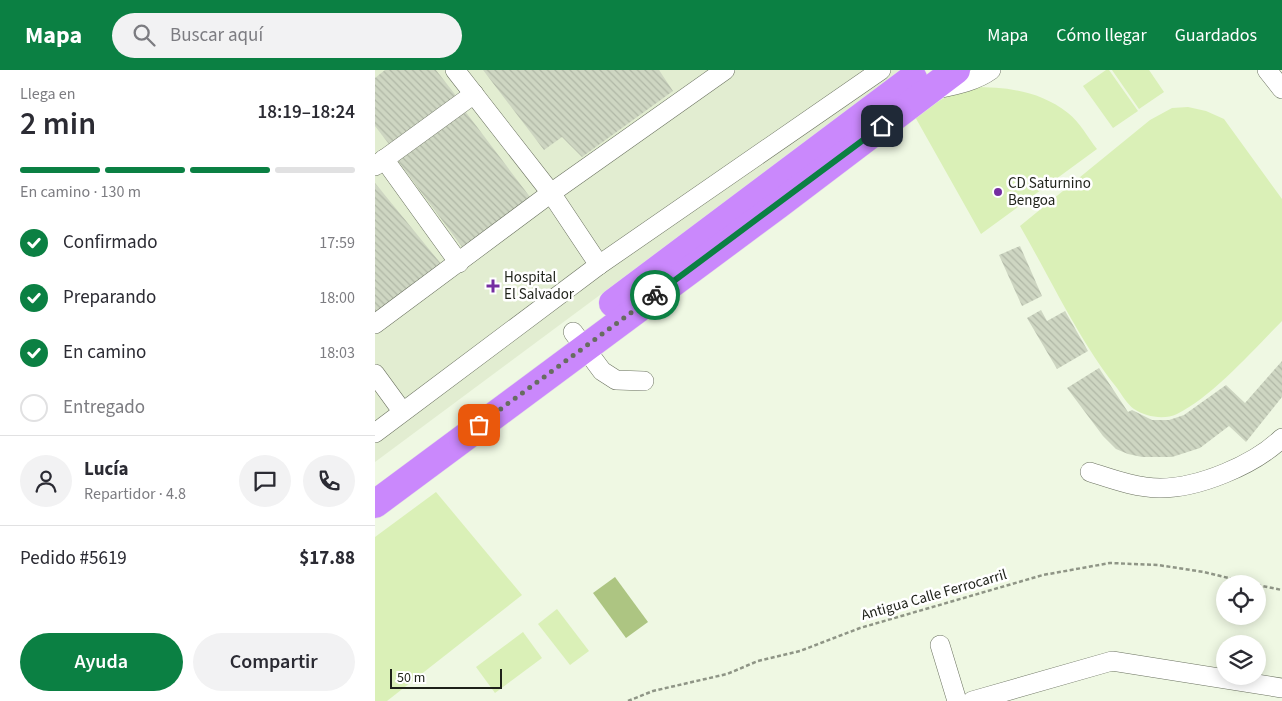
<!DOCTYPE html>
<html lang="es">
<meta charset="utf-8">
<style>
body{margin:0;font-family:"Source Sans 3",sans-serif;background:#f2f2f3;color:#2b2b33;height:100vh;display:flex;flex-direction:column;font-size:19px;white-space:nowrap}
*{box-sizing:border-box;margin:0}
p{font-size:16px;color:#7c7c81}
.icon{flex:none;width:28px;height:28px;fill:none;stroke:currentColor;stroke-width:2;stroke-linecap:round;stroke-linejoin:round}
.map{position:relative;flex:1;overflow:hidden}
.sheet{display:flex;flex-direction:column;background:#fff;width:375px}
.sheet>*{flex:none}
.tools{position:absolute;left:841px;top:505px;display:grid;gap:10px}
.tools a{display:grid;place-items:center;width:50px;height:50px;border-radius:50%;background:#fff;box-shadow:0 2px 12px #0003;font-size:25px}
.scale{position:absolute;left:15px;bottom:12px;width:112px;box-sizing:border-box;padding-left:5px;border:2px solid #1e2119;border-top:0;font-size:14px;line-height:18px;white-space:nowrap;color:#1e2119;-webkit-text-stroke:4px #fff;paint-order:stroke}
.pin{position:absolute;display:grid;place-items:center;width:42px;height:42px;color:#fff;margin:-21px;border-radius:10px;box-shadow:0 2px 8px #0006}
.courier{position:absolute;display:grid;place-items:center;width:50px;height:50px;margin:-25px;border:4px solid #0b8043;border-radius:50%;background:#fff;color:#222;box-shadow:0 1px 6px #0007}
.head em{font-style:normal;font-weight:600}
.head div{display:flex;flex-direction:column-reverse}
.head{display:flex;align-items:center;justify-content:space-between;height:85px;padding:0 20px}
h1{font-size:32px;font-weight:600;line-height:38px}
.bar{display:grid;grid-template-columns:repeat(4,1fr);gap:8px 5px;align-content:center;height:60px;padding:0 20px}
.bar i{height:6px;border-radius:4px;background:#e1e1e2}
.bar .active{background:#0b8043}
.bar p{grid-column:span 4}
.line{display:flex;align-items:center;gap:12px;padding:0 20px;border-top:1px solid #e1e1e2}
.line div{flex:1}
.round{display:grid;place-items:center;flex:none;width:52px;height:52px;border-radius:26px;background:#f2f2f3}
ol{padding:0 20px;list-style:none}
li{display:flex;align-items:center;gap:15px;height:55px}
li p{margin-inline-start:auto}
li .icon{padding:5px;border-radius:50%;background:#0b8043;color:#fff;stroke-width:4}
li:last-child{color:#7c7c81}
li i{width:28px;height:28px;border:2px solid #e1e1e2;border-radius:50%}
.button{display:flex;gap:10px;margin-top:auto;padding:10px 20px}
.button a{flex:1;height:58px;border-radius:30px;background:#0b8043;color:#fff;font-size:20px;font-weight:600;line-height:58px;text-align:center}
.button a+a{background:#f2f2f3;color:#2b2b33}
header{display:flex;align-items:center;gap:30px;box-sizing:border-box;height:70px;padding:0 25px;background:#0b8043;color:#fff}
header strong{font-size:24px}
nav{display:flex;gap:28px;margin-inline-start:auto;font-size:18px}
.search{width:350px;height:45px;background:#f2f2f3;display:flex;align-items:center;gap:12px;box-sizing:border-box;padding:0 18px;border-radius:28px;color:#7c7c81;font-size:19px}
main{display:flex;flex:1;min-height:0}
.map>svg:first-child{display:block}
</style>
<header>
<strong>Mapa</strong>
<div class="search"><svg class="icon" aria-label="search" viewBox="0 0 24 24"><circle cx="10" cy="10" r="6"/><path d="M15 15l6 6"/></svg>Buscar aquí</div>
<nav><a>Mapa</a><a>Cómo llegar</a><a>Guardados</a></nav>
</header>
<main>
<section class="sheet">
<div class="head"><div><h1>2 min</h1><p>Llega en</p></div><em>18:19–18:24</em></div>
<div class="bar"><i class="active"></i><i class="active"></i><i class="active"></i><i></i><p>En camino · 130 m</p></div>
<ol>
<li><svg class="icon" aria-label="check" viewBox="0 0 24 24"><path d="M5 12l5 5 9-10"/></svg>Confirmado<p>17:59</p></li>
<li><svg class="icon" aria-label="check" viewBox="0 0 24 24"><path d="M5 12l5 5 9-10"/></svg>Preparando<p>18:00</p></li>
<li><svg class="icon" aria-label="check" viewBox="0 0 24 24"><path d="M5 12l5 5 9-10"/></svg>En camino<p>18:03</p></li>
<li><i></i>Entregado</li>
</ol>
<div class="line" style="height:90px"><a class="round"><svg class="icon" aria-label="person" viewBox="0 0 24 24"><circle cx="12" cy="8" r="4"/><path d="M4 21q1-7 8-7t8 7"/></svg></a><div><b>Lucía</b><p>Repartidor · 4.8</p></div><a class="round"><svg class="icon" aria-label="chat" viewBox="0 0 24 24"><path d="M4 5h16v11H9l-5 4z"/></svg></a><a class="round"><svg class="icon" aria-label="phone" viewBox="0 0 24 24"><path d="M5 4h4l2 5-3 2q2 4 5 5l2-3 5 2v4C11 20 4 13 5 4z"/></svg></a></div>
<div class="line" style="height:65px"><div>Pedido #5619</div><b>$17.88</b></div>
<div class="button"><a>Ayuda</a><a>Compartir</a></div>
</section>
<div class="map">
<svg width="907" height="631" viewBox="0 0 907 631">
<defs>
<pattern id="building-back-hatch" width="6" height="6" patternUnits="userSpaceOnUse" patternTransform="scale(1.25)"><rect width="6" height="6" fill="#ced6c2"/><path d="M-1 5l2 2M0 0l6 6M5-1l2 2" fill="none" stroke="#b0b7a6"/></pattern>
</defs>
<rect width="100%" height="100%" fill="#eff8e3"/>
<!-- built -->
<path fill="#e2edd1" d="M 0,0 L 528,0 L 0,392 Z"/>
<!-- garden -->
<g fill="#daf0b7">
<path d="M 731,0 L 734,0 L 763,41 L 738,58 L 708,16 Z"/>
<path d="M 737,0 L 774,0 L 789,22 L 764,39 Z"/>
<path d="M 598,17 C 633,17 665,21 693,43 C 705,52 713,68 722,79 L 606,164 L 539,45 L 571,27 Z"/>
<path d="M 813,37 L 831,41 L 849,49 L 907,129 L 907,251 C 878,280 838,326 802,344 C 789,350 771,347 759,339 C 752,334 747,325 742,318 C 705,272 675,208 645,156 L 775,50 L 797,38 Z"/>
<path d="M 61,422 L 147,525 L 12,631 L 0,631 L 0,467 Z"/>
<path d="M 182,539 L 214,581 L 195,595 L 163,554 Z"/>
<path d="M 148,562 L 167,588 L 120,623 L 101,597 Z"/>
</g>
<!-- water -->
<path fill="#adc582" d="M 240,507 L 273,552 L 251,568 L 218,523 Z"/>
<!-- building -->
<g fill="url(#building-back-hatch)">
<path d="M 10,0 L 61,0 L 82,27 L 17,78 L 0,56 L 0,8 Z"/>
<path d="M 108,0 L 284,0 L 298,21 L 207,87 L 187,67 L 169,80 Z"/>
<path d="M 90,41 L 158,131 L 90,181 L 23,91 Z"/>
<path d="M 0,113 L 67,195 L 0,244 Z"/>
<path d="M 645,176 L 667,226 L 647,236 L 624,185 Z"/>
<path d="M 666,240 L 672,251 L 690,241 L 713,281 L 682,299 L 652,248 Z"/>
<path d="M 907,291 L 907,327 L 871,372 L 854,356 L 825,378 L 797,387 L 767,387 L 753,384 L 741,379 L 728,366 L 692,318 L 724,298 L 753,342 L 757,340 L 777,350 L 794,350 L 809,345 L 851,315 L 870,333 Z"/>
</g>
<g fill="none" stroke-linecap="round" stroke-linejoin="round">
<!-- minor casing -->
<g stroke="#6b7260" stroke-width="20">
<g id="minor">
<path d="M 80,0 L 176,123 L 224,195"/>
<path d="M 892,0 L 907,19"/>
<path d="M 562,19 C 581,15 601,11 616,0"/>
<path d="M 9,89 L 84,193"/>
<path d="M 0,96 L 99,24"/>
<path d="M 0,254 L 176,123 L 350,0"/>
<path d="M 198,262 L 227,301 L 241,310 L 269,311"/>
<path d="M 0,304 L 27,341"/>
<path d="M 0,363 L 224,195 L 506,0"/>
<path d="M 715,402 C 737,409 761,418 785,418 C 824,418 879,395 907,368"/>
<path d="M 565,575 L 582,631"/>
<path d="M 597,631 L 737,591 L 907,618"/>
</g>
</g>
<!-- highway casing -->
<g stroke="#e4e4e3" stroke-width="29">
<g id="highway">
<path d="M 238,233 L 538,8"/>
<path d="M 0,434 L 403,135 L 581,0"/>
</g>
</g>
<!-- path -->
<g stroke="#8f9586" stroke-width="2.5" stroke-dasharray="4 2.5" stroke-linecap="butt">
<path d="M 882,515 L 907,520"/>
<path d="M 253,631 L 278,621 L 352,604 L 383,591 L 425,581 L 485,558 L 668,505 L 735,493 L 783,495 L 829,502 L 878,514"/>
</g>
<!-- minor -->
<use href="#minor" stroke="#fff" stroke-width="19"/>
<!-- highway -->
<use href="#highway" stroke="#ca88fc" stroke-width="28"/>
</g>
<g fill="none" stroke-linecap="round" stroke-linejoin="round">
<!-- done -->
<path stroke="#676c60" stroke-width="5" stroke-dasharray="0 9" d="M 104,355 L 280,225"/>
<!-- route -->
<path stroke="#0b8043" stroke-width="6" d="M 280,225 L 507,56"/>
</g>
<!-- markers -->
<g fill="#752ea1" stroke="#fff" stroke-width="2">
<circle cx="623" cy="122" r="5"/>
<path d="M115.5 208.5h5v5h5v5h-5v5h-5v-5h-5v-5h5z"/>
</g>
<g text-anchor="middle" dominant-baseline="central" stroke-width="5" stroke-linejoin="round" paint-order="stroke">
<!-- poi labels -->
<g font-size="15" fill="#1e2119" stroke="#fff" text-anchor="start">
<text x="633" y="113">CD Saturnino<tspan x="633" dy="17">Bengoa</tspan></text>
<text x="129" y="207">Hospital<tspan x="129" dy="17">El Salvador</tspan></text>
</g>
<!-- street labels -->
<g font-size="15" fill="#1e2119" stroke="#fff">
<text transform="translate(559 525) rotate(-16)">Antigua Calle Ferrocarril</text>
</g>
</g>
</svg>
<div class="tools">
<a><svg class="icon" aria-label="locate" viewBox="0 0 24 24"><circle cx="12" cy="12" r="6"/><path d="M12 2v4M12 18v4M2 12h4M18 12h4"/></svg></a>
<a><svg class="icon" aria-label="layers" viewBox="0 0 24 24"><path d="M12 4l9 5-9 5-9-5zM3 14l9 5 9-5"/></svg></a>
</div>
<div class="scale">50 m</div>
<div class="pin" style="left:104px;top:355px;background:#ea580c"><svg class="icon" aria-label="bag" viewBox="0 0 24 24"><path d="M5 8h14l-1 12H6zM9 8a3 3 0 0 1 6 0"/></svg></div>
<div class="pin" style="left:507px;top:56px;background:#1f2937"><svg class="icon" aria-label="home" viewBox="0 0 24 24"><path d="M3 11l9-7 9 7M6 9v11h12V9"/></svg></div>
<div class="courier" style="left:280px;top:225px"><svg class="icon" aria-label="bike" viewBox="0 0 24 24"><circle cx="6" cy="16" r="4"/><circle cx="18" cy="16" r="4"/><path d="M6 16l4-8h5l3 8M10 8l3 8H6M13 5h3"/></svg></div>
</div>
</main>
